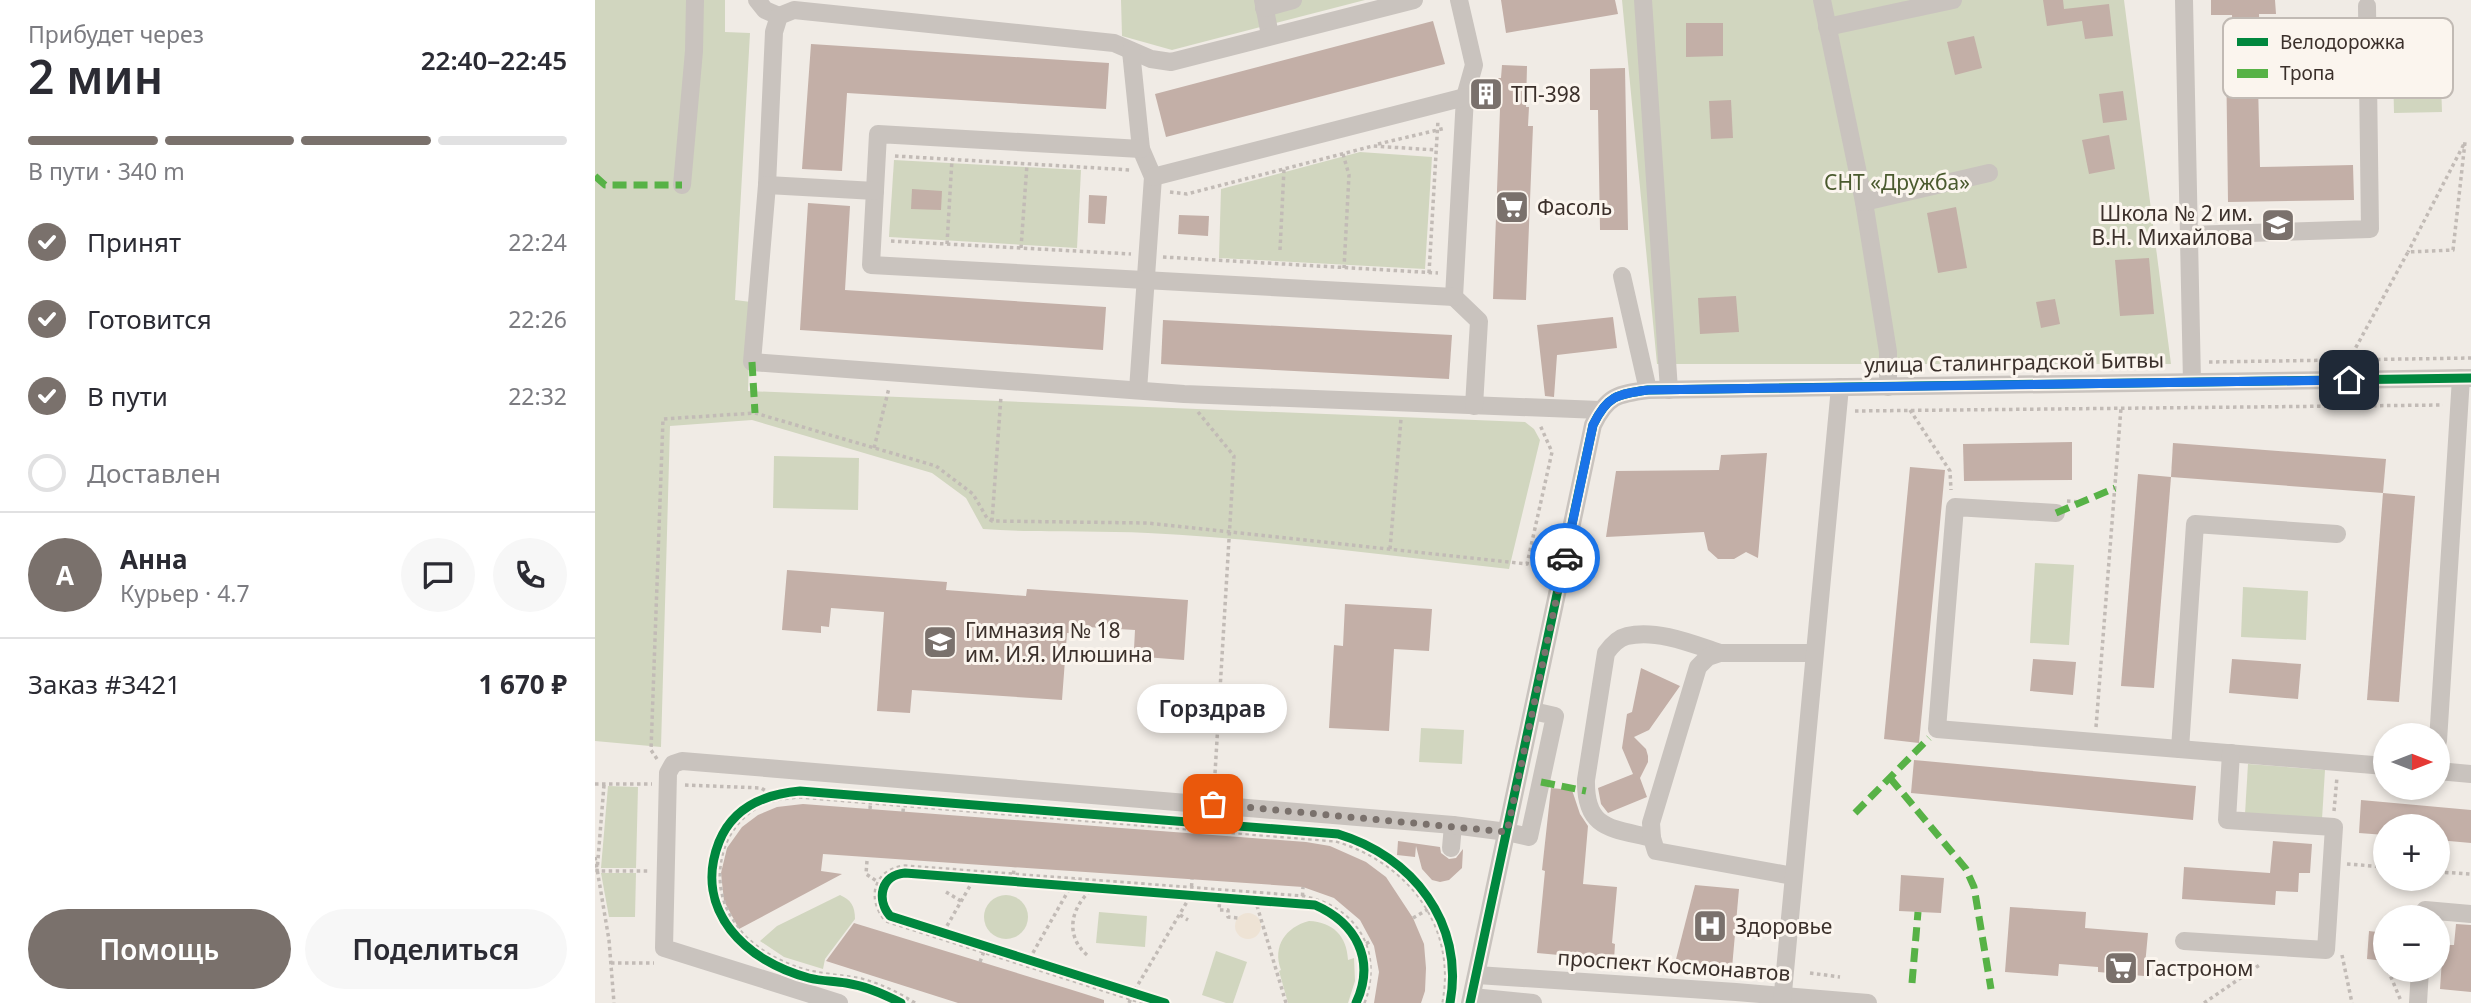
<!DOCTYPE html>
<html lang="ru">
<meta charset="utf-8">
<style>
body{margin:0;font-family:"Noto Sans",sans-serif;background:#f7f7f7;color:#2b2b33;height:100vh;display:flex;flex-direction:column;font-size:26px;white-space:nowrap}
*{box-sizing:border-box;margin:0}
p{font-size:23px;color:#7c7c81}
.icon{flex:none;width:38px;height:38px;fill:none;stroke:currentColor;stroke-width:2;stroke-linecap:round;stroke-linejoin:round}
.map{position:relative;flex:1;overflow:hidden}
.drawer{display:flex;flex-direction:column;background:#fff;width:595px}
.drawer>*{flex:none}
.needle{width:46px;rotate:90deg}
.fabs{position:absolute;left:1778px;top:723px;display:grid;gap:14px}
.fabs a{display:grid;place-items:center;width:77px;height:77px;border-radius:50%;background:#fff;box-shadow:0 4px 10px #0003;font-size:35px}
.pin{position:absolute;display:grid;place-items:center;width:60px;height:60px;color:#fff;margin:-30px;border-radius:14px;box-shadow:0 4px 10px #0006}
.courier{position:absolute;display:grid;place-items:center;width:70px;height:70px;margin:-35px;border:5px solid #1a73e8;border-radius:50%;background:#fff;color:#222;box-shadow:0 2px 9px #0007}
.bubble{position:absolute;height:49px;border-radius:24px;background:#fff;box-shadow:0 4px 10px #0003;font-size:23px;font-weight:600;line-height:49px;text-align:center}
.overview em{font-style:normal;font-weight:600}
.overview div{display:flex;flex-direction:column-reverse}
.overview{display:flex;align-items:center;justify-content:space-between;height:119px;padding:0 28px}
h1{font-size:46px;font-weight:600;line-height:52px}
.bar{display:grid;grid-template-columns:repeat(4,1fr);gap:10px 7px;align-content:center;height:84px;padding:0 28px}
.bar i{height:9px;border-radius:5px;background:#e1e1e2}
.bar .active{background:#7a716c}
.bar p{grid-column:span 4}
.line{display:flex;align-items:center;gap:18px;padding:0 28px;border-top:2px solid #e1e1e2}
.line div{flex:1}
.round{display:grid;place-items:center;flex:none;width:74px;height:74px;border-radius:37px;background:#f7f7f7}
ol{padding:0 28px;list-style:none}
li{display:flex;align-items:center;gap:21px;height:77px}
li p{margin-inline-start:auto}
li .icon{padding:7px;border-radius:50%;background:#7a716c;color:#fff;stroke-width:4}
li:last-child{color:#7c7c81}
li i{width:38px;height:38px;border:4px solid #e1e1e2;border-radius:50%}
.action{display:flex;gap:14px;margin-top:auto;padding:14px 28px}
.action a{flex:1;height:80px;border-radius:42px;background:#7a716c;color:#fff;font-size:28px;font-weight:600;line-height:80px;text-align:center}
.action a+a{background:#f7f7f7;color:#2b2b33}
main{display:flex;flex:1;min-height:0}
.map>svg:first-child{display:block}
</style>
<main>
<section class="drawer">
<div class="overview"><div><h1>2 мин</h1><p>Прибудет через</p></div><em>22:40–22:45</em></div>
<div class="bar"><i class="active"></i><i class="active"></i><i class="active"></i><i></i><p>В пути · 340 m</p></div>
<ol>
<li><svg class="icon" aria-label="check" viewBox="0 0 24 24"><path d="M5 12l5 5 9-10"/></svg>Принят<p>22:24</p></li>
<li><svg class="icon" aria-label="check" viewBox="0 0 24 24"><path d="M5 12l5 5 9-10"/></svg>Готовится<p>22:26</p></li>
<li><svg class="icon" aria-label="check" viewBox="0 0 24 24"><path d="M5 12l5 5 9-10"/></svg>В пути<p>22:32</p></li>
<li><i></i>Доставлен</li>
</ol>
<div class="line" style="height:126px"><b class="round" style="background:#7a716c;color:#fff">А</b><div><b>Анна</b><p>Курьер · 4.7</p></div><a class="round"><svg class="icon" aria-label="chat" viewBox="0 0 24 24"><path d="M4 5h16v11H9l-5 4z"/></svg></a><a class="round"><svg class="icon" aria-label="phone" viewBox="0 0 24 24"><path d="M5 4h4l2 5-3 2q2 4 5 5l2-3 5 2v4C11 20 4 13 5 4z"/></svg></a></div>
<div class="line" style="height:91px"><div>Заказ #3421</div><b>1 670 ₽</b></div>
<div class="action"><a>Помощь</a><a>Поделиться</a></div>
</section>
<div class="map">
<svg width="1876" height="1003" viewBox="0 0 1876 1003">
<rect width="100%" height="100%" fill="#f0ebe5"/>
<!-- green -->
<g fill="#d1d6bf">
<path d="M 0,0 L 130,0 L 130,32 L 155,33 L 140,300 L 156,302 L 153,391 L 930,422 L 939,429 L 945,440 L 914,569 C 794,556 674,539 553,533 C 498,530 443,533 388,529 L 371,498 L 337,473 L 157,420 L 75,426 L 66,747 L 0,741 Z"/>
<path d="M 526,0 L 770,0 L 577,50 L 527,36 Z"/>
<path d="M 1027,0 L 1529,0 L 1576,364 L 1062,364 Z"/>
<path d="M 1844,24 L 1847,112 L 1799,113 L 1797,25 Z"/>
<path d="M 765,152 L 837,157 L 830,269 L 624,258 L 626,189 Z"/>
<path d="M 299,160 L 486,170 L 482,248 L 294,237 Z"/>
<path d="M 179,456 L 264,458 L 263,510 L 178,508 Z"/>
<path d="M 1440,563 L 1479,565 L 1474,645 L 1435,643 Z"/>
<path d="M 1648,587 L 1713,591 L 1711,640 L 1646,637 Z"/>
<path d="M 826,728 L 869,730 L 867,764 L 824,762 Z"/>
<path d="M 1653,764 L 1730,770 L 1727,819 L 1650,814 Z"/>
<path d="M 13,786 L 43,787 L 41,868 L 6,868 Z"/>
<path d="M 6,873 L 41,873 L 40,917 L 14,917 Z"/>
<path d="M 245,895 C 256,900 260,906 260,919 L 230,959 L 228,969 L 189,957 L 165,941 L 182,926 Z"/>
<circle cx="411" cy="917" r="22"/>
<path d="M 504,912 L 552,916 L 550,947 L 501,943 Z"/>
<path d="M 714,921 C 738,922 752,936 753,960 L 759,958 L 760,981 L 753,1003 L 693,1003 L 684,971 L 686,970 C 677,946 691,927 714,921 Z"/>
<path d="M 621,951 L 652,962 L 638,1003 L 631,1003 L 607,995 Z"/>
</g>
<!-- plaza -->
<circle fill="#eee3d5" cx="653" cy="926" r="13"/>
<!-- building -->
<g fill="#c3afa7">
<path d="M 906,0 L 1020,0 L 1023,14 L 911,33 Z"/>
<path d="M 1448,0 L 1468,0 L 1469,9 L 1514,4 L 1518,36 L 1490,39 L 1487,21 L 1452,26 Z"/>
<path d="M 1616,0 L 1680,0 L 1681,14 L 1664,14 L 1665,50 L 1757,48 L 1757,82 L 1663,84 L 1665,167 L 1758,165 L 1759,200 L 1633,202 L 1631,50 L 1638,50 L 1637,15 L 1616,15 Z"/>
<path d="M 838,21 L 850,64 L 571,137 L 560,94 Z"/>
<path d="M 1091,23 L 1128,23 L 1128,56 L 1091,57 Z"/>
<path d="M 1379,36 L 1387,68 L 1360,75 L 1352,42 Z"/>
<path d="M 216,44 L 514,63 L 511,109 L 252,93 L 247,171 L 207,169 Z"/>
<path d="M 907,65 L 932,66 L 931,107 L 934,107 L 933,126 L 938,126 L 931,300 L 898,299 L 905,109 L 882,110 L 882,96 L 887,78 L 906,78 Z"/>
<path d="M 1030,68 L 1033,230 L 1005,230 L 1003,110 L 995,110 L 995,69 Z"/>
<path d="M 1528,91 L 1532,120 L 1508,123 L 1504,94 Z"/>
<path d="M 1136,100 L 1138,138 L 1116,139 L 1114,101 Z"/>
<path d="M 1514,135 L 1520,169 L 1494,174 L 1487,140 Z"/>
<path d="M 317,189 L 347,191 L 346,210 L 316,209 Z"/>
<path d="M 494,195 L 512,196 L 510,224 L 493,223 Z"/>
<path d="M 213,203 L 255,206 L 250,290 L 511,307 L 508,350 L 205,330 Z"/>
<path d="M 1361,207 L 1372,268 L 1343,273 L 1332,213 Z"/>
<path d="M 584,215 L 614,216 L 613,236 L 583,234 Z"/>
<path d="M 1554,258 L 1559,314 L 1525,316 L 1520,260 Z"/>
<path d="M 1141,296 L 1144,332 L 1105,334 L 1103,298 Z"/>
<path d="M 1460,299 L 1465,324 L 1446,328 L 1441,302 Z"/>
<path d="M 1018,317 L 1022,348 L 962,355 L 959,397 L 950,396 L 942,325 Z"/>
<path d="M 568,320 L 857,335 L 854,379 L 566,364 Z"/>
<path d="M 1477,442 L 1477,480 L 1369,481 L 1368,444 Z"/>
<path d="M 1578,443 L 1791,459 L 1788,493 L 1576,477 Z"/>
<path d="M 1172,453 L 1163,558 L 1151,552 L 1139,559 L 1123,559 L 1113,550 L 1109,532 L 1011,537 L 1021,471 L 1124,470 L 1126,455 Z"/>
<path d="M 1315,467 L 1350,470 L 1324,743 L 1289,739 Z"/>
<path d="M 1543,474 L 1576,477 L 1559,688 L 1526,686 Z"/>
<path d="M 1788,493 L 1820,496 L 1804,702 L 1772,700 Z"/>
<path d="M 192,570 L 352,582 L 351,590 L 431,596 L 432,589 L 593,600 L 589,660 L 549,657 L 549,649 L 539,649 L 540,630 L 492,627 L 491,634 L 472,633 L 467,700 L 317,690 L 315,713 L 282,711 L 289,612 L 236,608 L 234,627 L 226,626 L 226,633 L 187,630 Z"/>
<path d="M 750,604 L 837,609 L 834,651 L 799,649 L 794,731 L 734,728 L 739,645 L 748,646 Z"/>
<path d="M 1438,659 L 1481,662 L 1478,695 L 1435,691 Z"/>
<path d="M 1637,659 L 1706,664 L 1703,699 L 1634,693 Z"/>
<path d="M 1046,668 L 1085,686 L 1054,730 L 1039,737 L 1051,749 L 1053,756 L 1053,762 L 1045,778 L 1052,797 L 1013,813 L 1006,804 L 1003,788 L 1038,774 L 1027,748 L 1032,714 L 1037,712 Z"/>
<path d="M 1319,760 L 1601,786 L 1598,820 L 1316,793 Z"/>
<path d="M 956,788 L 977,790 L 985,814 L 993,826 L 988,884 L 1022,887 L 1017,943 L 1020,944 L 1019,960 L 942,953 L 950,871 L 947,870 Z"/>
<path d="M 1766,800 L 1876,810 L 1876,843 L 1843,840 L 1843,826 L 1790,826 L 1790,835 L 1764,833 Z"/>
<path d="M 208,804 L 711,842 L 735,846 L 771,862 L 791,877 L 818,918 L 829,944 L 831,968 L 830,991 L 826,1003 L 779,1003 L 784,972 L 779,946 L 765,920 L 739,898 L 708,887 L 228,854 L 226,871 L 247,874 L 144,929 L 129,901 L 126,873 L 132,848 L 147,827 L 163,815 L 182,807 Z"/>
<path d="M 803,841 L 845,847 L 846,853 L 854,859 L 861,858 L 868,849 L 867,868 L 854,880 L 845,882 L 837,880 L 827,869 L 821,846 L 820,857 L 802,855 Z"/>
<path d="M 1678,841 L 1717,844 L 1715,873 L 1704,873 L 1703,892 L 1681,891 L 1680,905 L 1587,899 L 1589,867 L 1675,873 Z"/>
<path d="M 1306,875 L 1349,878 L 1346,913 L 1304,911 Z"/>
<path d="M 1100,885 L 1144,889 L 1137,968 L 1080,963 Z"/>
<path d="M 1415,907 L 1491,912 L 1490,928 L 1553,933 L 1549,976 L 1503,972 L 1503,967 L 1464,964 L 1463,976 L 1410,972 Z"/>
<path d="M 259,923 L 474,989 L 509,1000 L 509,1003 L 363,1003 L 231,961 Z"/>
<path d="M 1861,924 L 1876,925 L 1876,992 L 1845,989 L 1848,945 L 1859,945 Z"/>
<path d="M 1774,931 L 1790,933 L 1790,961 L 1772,959 Z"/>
</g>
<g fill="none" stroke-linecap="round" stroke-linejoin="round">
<!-- path -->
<g stroke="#c2bbb6" stroke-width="3.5" stroke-dasharray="3.5 3.5" stroke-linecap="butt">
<path d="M 783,144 L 851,128"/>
<path d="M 748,154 L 754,175 L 749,268"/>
<path d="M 300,156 L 536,170"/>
<path d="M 575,192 L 592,194 L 778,146 L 841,150"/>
<path d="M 296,241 L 536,254"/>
<path d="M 352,244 L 357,159"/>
<path d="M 426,248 L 432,164"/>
<path d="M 685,250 L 689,169"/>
<path d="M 568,257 L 843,273"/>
<path d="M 834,273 L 843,120"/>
<path d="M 1754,360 L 1813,252 L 1858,250 L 1870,142 L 1813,252"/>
<path d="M 1614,362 L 1876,358"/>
<path d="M 1315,410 L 1355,471 L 1356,490"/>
<path d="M 1260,411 L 1848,405"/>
<path d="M 603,412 L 639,456 L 619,790"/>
<path d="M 279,448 L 294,388"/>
<path d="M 1472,501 L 1487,502"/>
<path d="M 397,521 L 406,396"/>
<path d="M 795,549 L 806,419"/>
<path d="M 1501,727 L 1526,408"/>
<path d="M 62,759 L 56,750 L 68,419 L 160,413 L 341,466 L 378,494 L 392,518 L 397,521 L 552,523 L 932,564 L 957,452 L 945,425"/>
<path d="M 0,784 L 57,784"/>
<path d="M 9,785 L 2,871 L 54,871"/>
<path d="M 90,785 L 166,788 L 176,794 L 177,800"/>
<path d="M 275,809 L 276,797"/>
<path d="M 1739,811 L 1742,777"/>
<path d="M 308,812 L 309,799"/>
<path d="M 600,834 L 600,823"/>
<path d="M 0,857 L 14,940 L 19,1003"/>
<path d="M 272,861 L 271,874 L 283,882"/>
<path d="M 1752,864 L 1790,867"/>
<path d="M 1843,872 L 1876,874"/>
<path d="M 418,881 L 419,867"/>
<path d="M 351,892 L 366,901"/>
<path d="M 625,897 L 624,910 L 633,910 L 633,917 L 643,918"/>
<path d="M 660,899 L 691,1003"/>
<path d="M 707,903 L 708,887"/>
<path d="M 585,915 L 593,920"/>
<path d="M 818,918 L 839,906"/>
<path d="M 345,938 L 383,872"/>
<path d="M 765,947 L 776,941"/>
<path d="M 492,955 C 468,934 477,904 500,887"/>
<path d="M 1747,955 L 1757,1003"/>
<path d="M 385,962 L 391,946"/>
<path d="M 16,963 L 59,963"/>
<path d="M 431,965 L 480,879"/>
<path d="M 1143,970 L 1158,972 L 1167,969"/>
<path d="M 1793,970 L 1806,1001"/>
<path d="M 1215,973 L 1245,977"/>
<path d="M 320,1003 C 303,993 285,984 266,979 C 250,976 234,975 219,972 C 198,968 177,958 161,946 C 112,910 111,832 168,804 C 179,799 192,798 205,797 L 741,841 C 813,862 863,926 848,1003"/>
<path d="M 534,1003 L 538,993 L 596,895 L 597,879"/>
<path d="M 548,1003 L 291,921 C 272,899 278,870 310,866 L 707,896 C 761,907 788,950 769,1003"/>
<path d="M 1609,1003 L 1666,964"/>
</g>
<!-- minor -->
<g stroke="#c9c3be" stroke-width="18">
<path d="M 162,0 L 170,10 L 184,16"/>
<path d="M 668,0 L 675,35"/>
<path d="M 819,0 L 576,62 L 556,59 L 519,43 L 199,10 L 184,16 L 179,32 L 172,185 L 157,362 L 589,394 L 1005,410"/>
<path d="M 864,0 L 879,65 L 870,97 L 859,297 L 884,321 L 879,406"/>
<path d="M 1048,0 L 1074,390"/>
<path d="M 1227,0 L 1269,202 L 1293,352 L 1293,387"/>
<path d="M 1589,0 L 1597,382"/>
<path d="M 669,8 L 698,0"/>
<path d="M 1232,27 L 1358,0"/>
<path d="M 536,51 L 546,149 L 558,177 L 543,390"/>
<path d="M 546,149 L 283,134 L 276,265 L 859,297"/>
<path d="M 558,177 L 870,97"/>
<path d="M 87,185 L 99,51 L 100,0"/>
<path d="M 172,185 L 280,191"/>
<path d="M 1269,202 L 1394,173"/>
<path d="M 1594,235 L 1775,229 L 1772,6"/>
<path d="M 1027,276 L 1053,390"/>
<path d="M 1461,513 L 1360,507 L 1342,729 L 1790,766"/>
<path d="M 1843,741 L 1866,378"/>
<path d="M 1585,749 L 1600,524 L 1742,534"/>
<path d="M 1843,771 L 1876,774"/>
<path d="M 1057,838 C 1017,828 990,830 991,780 L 1011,653 C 1016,646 1023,638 1032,636 C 1062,629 1098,644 1125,653"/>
<path d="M 856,848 L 858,825"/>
<path d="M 1198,876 L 1061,851 L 1057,838 L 1056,823 L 1103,667 L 1113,657 L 1125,653 L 1218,653"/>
<path d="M 1829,917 L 1830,910 L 1876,914"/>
<path d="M 1589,941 L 1731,950 L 1739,827 L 1632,820 L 1636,753"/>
<path d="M 882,975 L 1141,992 L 1273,1003"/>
<path d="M 877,997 L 938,1003"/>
<path d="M 244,1003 L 69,948 L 73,773 L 78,764 L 87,761 L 858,825 L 912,832 L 934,837 L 960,716 L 938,711"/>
<path d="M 875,1003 L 998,425 C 1012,396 1022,394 1053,390 L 1876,378"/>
<path d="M 1187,1003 L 1245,387"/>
<path d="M 1823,1003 L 1825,970"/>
</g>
<!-- quiet -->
<g stroke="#57b246" stroke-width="7" stroke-dasharray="14 7" stroke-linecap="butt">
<path d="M 0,176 L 10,185 L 87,185"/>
<path d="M 157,362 L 160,413"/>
<path d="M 1461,513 L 1520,488"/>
<path d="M 1295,778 L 1371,869 L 1379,887 L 1396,989"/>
<path d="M 946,782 L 991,791"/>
<path d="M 1260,813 L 1334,738"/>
<path d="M 1317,983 L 1323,912"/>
</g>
<!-- cycleway casing -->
<g stroke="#fbf5ee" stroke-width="13">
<g id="cycleway">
<path d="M 306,1003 C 289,994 271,986 251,983 C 239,981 226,981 214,978 C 152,962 97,911 124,842 C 138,807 170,794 205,791 L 743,834 C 817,856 870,923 855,1003"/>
<path d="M 570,1003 L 295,916 C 281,899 286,875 310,873 L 720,905 C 761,923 781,960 761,1003"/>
<path d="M 875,1003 L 998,425 C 1012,396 1022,394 1053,390 L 1876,378"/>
</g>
</g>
<!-- cycleway -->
<use href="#cycleway" stroke="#00873e" stroke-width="9"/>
</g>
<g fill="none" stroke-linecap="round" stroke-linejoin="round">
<!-- done -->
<path stroke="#7a716c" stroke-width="7" stroke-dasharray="0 12.6" d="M 618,804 L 912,832 L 970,558"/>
<!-- route -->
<path stroke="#1a73e8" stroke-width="9" d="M 970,558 L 998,425 C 1012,396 1022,394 1053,390 L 1754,380"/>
</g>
<!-- icons -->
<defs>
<g id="building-square" transform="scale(1.75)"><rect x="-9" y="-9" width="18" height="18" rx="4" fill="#7a716c" stroke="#fbf5ee"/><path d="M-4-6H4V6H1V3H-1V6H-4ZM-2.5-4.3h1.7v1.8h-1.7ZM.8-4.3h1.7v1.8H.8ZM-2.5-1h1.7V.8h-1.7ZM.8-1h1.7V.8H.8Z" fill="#fff"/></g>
<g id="supermarket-square" transform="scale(1.75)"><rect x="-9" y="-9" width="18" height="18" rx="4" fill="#7a716c" stroke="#fbf5ee"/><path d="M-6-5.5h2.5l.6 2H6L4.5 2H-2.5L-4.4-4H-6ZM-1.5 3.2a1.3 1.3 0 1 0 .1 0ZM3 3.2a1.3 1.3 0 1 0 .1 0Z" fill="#fff"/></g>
<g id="school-square" transform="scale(1.75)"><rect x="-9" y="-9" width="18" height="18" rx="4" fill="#7a716c" stroke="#fbf5ee"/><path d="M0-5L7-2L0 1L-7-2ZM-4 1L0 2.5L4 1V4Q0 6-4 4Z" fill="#fff"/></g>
<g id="hospital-square" transform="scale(1.75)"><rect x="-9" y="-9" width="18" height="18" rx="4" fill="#7a716c" stroke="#fbf5ee"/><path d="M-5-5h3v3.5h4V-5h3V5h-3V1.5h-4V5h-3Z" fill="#fff"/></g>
</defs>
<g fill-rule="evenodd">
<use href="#building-square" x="891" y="94"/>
<use href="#supermarket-square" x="917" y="207"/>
<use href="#school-square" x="1683" y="225"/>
<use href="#school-square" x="345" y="642"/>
<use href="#hospital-square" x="1115" y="926"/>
<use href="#supermarket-square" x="1526" y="968"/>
</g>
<g text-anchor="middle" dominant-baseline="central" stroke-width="6" stroke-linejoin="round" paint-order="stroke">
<!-- poi labels -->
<g font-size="21" fill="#3b302b" stroke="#fbf5ee" text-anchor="start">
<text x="916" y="94">ТП-398</text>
<text x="942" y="207">Фасоль</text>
<text x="1658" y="213" text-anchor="end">Школа № 2 им.<tspan x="1658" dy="24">В.Н. Михайлова</tspan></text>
<text x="370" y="630">Гимназия № 18<tspan x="370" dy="24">им. И.Я. Илюшина</tspan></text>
<text x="1140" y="926">Здоровье</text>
<text x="1550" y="968">Гастроном</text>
</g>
<!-- park labels -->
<g font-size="21" fill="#4a5a2e" stroke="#fbf5ee">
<text x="1302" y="182">СНТ «Дружба»</text>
</g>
<!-- street labels -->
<g font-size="21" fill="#3b302b" stroke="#fbf5ee">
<text transform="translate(1419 362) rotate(-1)">улица Сталинградской Битвы</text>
<text transform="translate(1079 965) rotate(4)">проспект Космонавтов</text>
</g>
</g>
<!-- legend -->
<rect x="1628" y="18" width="230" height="80" rx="10" fill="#fbf5ee" stroke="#c1bab4" stroke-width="2"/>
<rect x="1642" y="38" width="31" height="8" fill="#00873e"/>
<rect x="1642" y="69" width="31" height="9" fill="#57b246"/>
<g font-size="19" fill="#3b302b">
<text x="1685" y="49">Велодорожка</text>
<text x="1685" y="80">Тропа</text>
</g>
</svg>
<div class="fabs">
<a><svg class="needle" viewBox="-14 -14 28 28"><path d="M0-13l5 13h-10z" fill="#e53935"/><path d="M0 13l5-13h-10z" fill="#7c7c81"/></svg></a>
<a>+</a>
<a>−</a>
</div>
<div class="pin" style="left:618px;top:804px;background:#ea580c"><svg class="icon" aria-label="bag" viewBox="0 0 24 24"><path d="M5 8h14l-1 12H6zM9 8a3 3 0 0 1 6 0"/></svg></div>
<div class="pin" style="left:1754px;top:380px;background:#1f2937"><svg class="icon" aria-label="home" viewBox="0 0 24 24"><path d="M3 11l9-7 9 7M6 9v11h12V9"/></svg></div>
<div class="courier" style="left:970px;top:558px"><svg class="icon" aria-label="car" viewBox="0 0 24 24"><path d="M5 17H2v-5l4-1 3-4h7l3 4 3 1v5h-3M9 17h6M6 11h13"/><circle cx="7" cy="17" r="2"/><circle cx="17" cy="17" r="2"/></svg></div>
<div class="bubble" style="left:542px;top:684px;width:150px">Горздрав</div>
</div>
</main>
